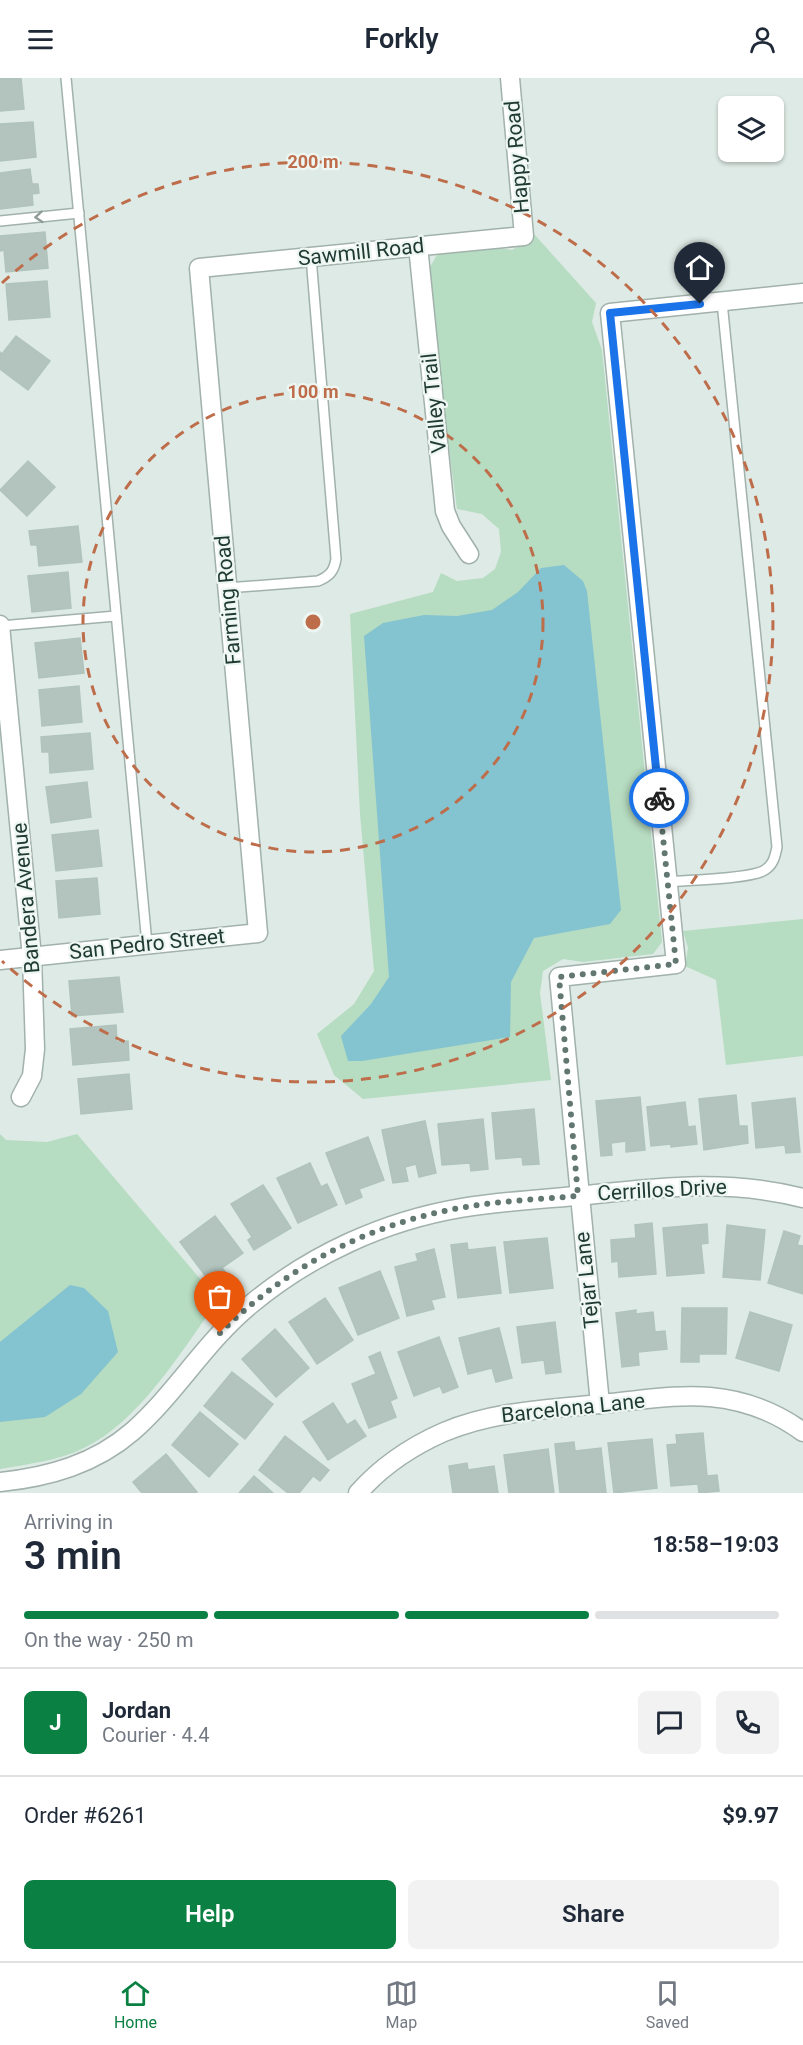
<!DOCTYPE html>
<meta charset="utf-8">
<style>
body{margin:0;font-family:Roboto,sans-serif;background:#f2f2f3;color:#1f2937;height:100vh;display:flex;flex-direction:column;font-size:22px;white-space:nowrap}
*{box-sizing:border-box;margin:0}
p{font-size:20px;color:#747a83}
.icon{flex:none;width:33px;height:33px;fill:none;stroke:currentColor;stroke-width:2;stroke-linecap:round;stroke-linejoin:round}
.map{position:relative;height:1415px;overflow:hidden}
.sheet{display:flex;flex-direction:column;background:#fff;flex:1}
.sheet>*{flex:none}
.tools{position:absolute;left:718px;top:18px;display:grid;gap:12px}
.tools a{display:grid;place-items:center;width:66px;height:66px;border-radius:9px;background:#fff;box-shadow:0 2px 4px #0004;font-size:30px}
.pin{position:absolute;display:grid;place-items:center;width:51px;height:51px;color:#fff;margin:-62px -26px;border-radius:50% 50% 50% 0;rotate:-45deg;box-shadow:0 0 6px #0007}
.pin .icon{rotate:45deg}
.courier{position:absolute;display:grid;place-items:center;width:60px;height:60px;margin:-30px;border:4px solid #1a73e8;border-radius:50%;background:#fff;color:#222;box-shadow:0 2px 8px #0007}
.headline em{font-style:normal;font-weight:600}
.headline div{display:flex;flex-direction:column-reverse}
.headline{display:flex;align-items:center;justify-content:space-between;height:102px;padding:0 24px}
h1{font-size:39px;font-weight:600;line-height:45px}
.bar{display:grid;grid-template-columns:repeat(4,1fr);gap:9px 6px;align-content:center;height:72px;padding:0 24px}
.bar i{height:8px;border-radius:4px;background:#e0e1e3}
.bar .active{background:#0b8043}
.bar p{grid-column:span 4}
.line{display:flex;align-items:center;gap:15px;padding:0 24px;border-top:2px solid #e0e1e3}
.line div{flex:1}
.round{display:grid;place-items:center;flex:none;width:63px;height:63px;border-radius:9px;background:#f2f2f3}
.cta{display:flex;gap:12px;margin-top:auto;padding:12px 24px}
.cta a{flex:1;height:69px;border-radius:9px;background:#0b8043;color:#fff;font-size:24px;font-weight:600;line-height:69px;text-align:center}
.cta a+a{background:#f2f2f3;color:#1f2937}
header{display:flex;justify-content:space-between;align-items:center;height:78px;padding:0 24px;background:#fff;font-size:27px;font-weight:600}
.dock{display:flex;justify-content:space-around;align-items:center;height:84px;border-top:2px solid #e0e1e3;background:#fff;font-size:16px;color:#747a83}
.dock a{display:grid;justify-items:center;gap:3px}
.dock .active{color:#0b8043}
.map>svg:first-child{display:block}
</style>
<header><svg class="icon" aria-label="menu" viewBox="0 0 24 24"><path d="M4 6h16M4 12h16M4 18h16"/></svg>Forkly<svg class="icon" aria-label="person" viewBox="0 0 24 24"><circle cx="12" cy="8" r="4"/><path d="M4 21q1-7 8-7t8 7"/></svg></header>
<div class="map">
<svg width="803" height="1415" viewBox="0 0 803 1415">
<rect width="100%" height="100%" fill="#deeae5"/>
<!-- green -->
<g fill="#b6dcc1">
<path d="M 534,156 L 596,225 L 592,244 L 602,272 L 662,864 L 653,876 L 583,884 L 563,881 L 543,893 L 540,915 L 551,1002 L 363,1021 L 334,997 L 317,956 L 354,926 L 374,893 L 360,736 L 350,536 L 433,514 L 441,495 L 457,503 L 483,500 L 495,491 L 501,474 L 499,451 L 482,436 L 457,431 L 442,319 L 429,191 L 438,175 L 495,169 L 512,172 L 528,163 Z"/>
<path d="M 803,841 L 803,978 L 726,987 L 716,902 L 685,888 L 688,870 L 683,853 Z"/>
<path d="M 0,1056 L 6,1062 L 47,1064 L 77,1056 L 218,1222 C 184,1270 139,1344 84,1370 C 58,1383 28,1386 0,1391 Z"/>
</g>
<!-- water -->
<g fill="#84c3d0">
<path d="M 564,487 L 583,503 L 587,513 L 621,832 L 610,846 L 534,860 L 511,904 L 510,959 L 362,983 L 348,983 L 341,958 L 371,926 L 389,899 L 364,558 L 383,545 L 424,537 L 457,538 L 492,532 L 518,514 L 541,490 Z"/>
<path d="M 70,1207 L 84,1210 L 108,1233 L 118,1274 L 81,1316 L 45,1339 L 0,1344 L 0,1264 Z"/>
</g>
<!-- building -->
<g fill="#b3c4be" stroke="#b0c3bc" stroke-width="1.5">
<path d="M 0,0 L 21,0 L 24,31 L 0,33 Z"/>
<path d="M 33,44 L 36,79 L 0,83 L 0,46 Z"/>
<path d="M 30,91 L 32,106 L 38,106 L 39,115 L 32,116 L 33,127 L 0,131 L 0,95 Z"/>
<path d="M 45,154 L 48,190 L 6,194 L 4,172 L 0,173 L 0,158 Z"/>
<path d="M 47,203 L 50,239 L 9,242 L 6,206 Z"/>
<path d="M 16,258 L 50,283 L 28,312 L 0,291 L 0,274 L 2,276 Z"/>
<path d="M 28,383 L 55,409 L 27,438 L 0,412 Z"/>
<path d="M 78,448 L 82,484 L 39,488 L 37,467 L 31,467 L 29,453 Z"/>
<path d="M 68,494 L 71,530 L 32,534 L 28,498 Z"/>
<path d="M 80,560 L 84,595 L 39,600 L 35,565 Z"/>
<path d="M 79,608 L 82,644 L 42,648 L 39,612 Z"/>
<path d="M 90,655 L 93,691 L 50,695 L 49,674 L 42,674 L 41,659 Z"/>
<path d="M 87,704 L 91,739 L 51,745 L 46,709 Z"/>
<path d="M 98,752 L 102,788 L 56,793 L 52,757 Z"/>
<path d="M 97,800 L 100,836 L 59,840 L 56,803 Z"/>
<path d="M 119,899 L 123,934 L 72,938 L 69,903 Z"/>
<path d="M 116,947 L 117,964 L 128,963 L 129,982 L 73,987 L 70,951 Z"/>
<path d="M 129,996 L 132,1031 L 81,1036 L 78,1001 Z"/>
<path d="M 736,1017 L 739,1048 L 747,1048 L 748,1065 L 704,1072 L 699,1021 Z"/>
<path d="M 640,1019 L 645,1072 L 626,1074 L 626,1063 L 611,1065 L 612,1077 L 601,1078 L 596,1023 Z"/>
<path d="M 795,1020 L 800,1074 L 786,1075 L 785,1067 L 756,1070 L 752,1025 Z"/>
<path d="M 685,1024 L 688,1049 L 695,1048 L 697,1066 L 671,1069 L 671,1066 L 651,1068 L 647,1029 Z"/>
<path d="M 534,1031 L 539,1086 L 523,1087 L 522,1079 L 496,1081 L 492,1035 Z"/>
<path d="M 483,1041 L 488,1091 L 471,1093 L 470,1085 L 442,1087 L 438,1046 Z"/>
<path d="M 425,1043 L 436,1095 L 419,1099 L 416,1086 L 405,1089 L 408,1103 L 393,1105 L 382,1052 Z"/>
<path d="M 368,1059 L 384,1102 L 359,1111 L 362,1119 L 346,1126 L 326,1075 Z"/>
<path d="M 310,1085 L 321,1109 L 327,1106 L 337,1127 L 298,1145 L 277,1100 Z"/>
<path d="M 263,1107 L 291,1150 L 254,1172 L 248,1162 L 252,1159 L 231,1126 Z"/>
<path d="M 215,1138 L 243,1175 L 222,1190 L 228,1197 L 213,1208 L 180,1164 Z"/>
<path d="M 652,1145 L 656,1196 L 619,1199 L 618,1183 L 612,1184 L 611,1162 L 636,1160 L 635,1147 Z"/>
<path d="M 707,1146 L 708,1165 L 701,1166 L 704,1195 L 667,1198 L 663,1150 Z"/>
<path d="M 727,1147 L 765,1152 L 760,1202 L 723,1199 Z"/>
<path d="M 784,1153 L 800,1158 L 797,1167 L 803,1168 L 803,1216 L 768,1205 Z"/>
<path d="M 547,1160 L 553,1210 L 510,1215 L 504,1164 Z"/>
<path d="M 467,1165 L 468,1172 L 495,1169 L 501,1215 L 458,1220 L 451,1167 Z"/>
<path d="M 434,1171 L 445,1219 L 431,1222 L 434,1231 L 407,1238 L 395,1189 L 418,1183 L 416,1176 Z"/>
<path d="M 380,1193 L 399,1240 L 358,1257 L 339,1210 Z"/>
<path d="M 325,1220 L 353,1262 L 317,1286 L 289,1244 Z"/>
<path d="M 682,1230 L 727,1230 L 726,1276 L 699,1276 L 699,1284 L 681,1284 Z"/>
<path d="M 636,1232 L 636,1236 L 653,1234 L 655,1254 L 665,1253 L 667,1271 L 638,1274 L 639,1287 L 622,1289 L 616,1235 Z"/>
<path d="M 750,1234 L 792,1247 L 779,1293 L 736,1280 Z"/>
<path d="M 555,1244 L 561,1294 L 546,1296 L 544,1282 L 522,1285 L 517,1249 Z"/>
<path d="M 499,1250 L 512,1300 L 496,1304 L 492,1290 L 468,1296 L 459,1260 Z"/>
<path d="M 275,1251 L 309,1290 L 276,1319 L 242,1281 Z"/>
<path d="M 439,1259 L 458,1309 L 443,1315 L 440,1308 L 414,1318 L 398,1274 Z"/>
<path d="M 380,1274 L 397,1320 L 390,1323 L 396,1339 L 369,1350 L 352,1306 L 376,1296 L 369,1279 Z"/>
<path d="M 232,1294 L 273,1326 L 245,1361 L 204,1328 Z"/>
<path d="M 333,1325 L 347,1347 L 355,1342 L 366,1358 L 328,1382 L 303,1344 Z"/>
<path d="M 200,1334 L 238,1366 L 209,1399 L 172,1367 Z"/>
<path d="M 703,1355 L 707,1398 L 717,1397 L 719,1413 L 699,1415 L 698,1406 L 671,1408 L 667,1367 L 677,1366 L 676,1357 Z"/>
<path d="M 285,1358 L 329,1392 L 320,1403 L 313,1398 L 299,1415 L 288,1415 L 259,1392 Z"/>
<path d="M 652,1361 L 657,1410 L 614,1415 L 608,1365 Z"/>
<path d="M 574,1364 L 575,1373 L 601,1370 L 606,1415 L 560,1415 L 555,1366 Z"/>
<path d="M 548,1371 L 554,1415 L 509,1415 L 504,1377 Z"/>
<path d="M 166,1376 L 197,1414 L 197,1415 L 142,1415 L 133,1404 Z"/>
<path d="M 467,1385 L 468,1392 L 494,1388 L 498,1415 L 453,1415 L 449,1388 Z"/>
<path d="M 254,1398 L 273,1415 L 239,1415 Z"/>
</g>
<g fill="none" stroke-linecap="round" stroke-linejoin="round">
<!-- service casing -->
<g stroke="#a1b1ac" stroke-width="12">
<g id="service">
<path d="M 66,0 L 147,866"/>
<path d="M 0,143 L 79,135"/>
<path d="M 227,510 L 318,503 C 330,498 334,493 336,481 L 311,179"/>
<path d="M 0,548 L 116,538"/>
<path d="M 667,804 C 688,802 747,801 763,793 C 773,788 775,779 777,769 L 722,224"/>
</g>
</g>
<!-- minor casing -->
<g stroke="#a1b1ac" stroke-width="21">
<g id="minor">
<path d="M 418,168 L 445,433 L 451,448 L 469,476"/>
<path d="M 0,547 L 32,879 L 35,971 L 32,998 L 21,1019"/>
<path d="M 0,882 L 258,855 L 199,190 L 524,158 L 510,0"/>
<path d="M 600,1326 L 559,899 L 676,886 L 610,235 L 803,215"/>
<path d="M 0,1404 C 49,1399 95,1386 133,1353 C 176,1315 205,1264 250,1227 C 310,1177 384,1143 461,1130 C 503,1123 545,1121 587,1117 C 662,1109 729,1101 803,1120"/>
<path d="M 358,1415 C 381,1389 412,1368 444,1354 C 496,1332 554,1331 610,1325 C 643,1322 677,1316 710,1319 C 743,1322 776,1334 803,1354"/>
</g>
</g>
<!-- service -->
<use href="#service" stroke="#fff" stroke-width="9"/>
<!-- minor -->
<use href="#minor" stroke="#fff" stroke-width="18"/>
</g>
<!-- one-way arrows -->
<defs><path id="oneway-chevron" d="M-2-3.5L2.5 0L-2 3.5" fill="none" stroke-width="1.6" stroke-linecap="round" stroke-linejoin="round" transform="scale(1.5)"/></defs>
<use stroke="#8f9c99" href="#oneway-chevron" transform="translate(39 139) rotate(175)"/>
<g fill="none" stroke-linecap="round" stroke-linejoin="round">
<!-- done -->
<path stroke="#627771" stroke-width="6" stroke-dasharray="0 10.8" d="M 220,1255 C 286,1189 369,1146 460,1130 C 499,1123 539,1121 578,1118 L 559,899 L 676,886 L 659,720"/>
<!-- route -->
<path stroke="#1a73e8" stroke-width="8" d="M 659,720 L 610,235 L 700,226"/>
</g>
<!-- distance rings -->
<g fill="none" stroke="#be6d4b" stroke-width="3" stroke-dasharray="10 8">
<circle cx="313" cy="544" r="230"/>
<path d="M2 205A460 460 0 1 1 2 883"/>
</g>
<g text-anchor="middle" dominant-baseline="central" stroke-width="4.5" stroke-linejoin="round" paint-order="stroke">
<!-- street labels -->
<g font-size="21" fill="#1f3933" stroke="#eef6f2">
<text transform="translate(517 79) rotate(-95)">Happy Road</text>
<text transform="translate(361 174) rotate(-6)">Sawmill Road</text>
<text transform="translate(434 325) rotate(-96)">Valley Trail</text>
<text transform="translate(228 522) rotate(-95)">Farming Road</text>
<text transform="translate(26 820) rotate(-95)">Bandera Avenue</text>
<text transform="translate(147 866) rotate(-6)">San Pedro Street</text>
<text transform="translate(662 1112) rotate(-3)">Cerrillos Drive</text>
<text transform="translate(587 1202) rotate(-96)">Tejar Lane</text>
<text transform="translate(573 1330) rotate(-6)">Barcelona Lane</text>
</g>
</g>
<circle cx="313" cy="544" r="9" fill="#be6d4b" stroke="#eef6f2" stroke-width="3"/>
<g font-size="18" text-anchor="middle" font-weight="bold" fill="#be6d4b" stroke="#eef6f2" stroke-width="4.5" stroke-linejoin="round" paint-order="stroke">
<text x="313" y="90">200 m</text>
<text x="313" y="320">100 m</text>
</g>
</svg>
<div class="tools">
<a><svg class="icon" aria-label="layers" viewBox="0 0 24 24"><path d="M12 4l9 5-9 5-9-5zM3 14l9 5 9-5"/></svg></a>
</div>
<div class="pin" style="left:220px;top:1255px;background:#ea580c"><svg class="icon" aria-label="bag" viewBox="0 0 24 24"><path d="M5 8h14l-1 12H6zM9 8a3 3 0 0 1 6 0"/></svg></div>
<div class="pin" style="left:700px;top:226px;background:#1f2937"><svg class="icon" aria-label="home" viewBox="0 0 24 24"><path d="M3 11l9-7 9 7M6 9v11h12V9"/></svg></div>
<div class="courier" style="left:659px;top:720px"><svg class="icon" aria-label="bike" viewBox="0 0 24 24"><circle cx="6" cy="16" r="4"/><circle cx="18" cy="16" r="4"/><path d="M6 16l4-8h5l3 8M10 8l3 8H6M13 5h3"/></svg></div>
</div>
<section class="sheet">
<div class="headline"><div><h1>3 min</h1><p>Arriving in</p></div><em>18:58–19:03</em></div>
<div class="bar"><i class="active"></i><i class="active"></i><i class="active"></i><i></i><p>On the way · 250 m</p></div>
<div class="line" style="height:108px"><b class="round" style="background:#0b8043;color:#fff">J</b><div><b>Jordan</b><p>Courier · 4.4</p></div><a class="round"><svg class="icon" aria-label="chat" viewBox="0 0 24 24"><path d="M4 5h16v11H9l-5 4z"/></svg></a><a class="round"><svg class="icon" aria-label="phone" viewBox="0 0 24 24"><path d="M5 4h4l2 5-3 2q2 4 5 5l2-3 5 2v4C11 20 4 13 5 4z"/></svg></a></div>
<div class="line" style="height:78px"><div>Order #6261</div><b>$9.97</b></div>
<div class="cta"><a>Help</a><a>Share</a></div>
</section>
<nav class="dock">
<a class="active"><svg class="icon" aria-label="home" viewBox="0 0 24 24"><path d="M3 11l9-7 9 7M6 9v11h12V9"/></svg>Home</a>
<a><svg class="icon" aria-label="map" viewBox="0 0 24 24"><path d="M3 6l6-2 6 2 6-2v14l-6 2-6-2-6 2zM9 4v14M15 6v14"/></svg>Map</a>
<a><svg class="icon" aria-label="saved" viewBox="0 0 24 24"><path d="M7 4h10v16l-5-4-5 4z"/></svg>Saved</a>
</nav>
